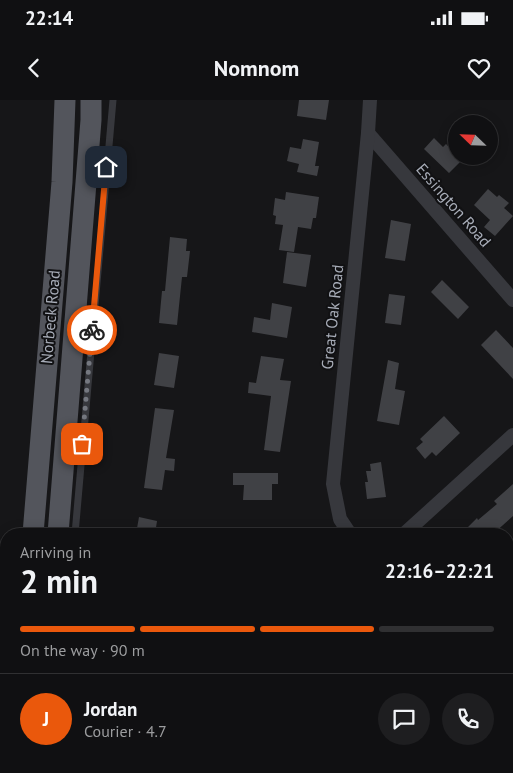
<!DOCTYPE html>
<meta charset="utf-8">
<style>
body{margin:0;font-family:"PT Sans",sans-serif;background:#1e1e20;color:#f1f3f6;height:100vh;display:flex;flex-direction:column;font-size:19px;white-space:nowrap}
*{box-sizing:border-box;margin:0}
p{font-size:16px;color:#9c9d9f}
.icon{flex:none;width:28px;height:28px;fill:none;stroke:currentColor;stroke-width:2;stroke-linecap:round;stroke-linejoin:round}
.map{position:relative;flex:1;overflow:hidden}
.side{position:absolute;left:0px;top:428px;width:514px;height:246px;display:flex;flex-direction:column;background:#101012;border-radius:20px 20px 0 0;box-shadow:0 2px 12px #0003,0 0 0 1px #303032}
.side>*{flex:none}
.needle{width:32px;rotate:293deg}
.tools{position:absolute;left:448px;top:15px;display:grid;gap:10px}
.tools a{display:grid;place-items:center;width:50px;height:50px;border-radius:50%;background:#101012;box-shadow:0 2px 12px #0003,0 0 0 1px #303032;font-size:25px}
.pin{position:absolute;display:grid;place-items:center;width:42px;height:42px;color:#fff;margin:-21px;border-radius:10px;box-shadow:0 2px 8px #0006}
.courier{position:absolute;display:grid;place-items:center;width:50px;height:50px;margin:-25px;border:4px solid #ea580c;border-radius:50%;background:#fff;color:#222;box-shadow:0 1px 6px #0007}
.overview em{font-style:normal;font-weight:700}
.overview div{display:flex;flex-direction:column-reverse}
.overview{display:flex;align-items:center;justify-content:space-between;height:85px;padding:0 20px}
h1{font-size:32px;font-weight:700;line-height:38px}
.bar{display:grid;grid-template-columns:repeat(4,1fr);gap:8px 5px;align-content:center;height:60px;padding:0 20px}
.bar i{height:6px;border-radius:4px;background:#303032}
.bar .selected{background:#ea580c}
.bar p{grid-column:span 4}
.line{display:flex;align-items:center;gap:12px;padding:0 20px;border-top:1px solid #303032}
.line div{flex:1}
.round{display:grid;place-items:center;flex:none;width:52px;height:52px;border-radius:26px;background:#1e1e20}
.status{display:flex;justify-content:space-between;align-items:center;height:35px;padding:0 25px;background:#101012;direction:ltr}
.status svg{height:14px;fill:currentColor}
header{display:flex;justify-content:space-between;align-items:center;height:65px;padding:0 20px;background:#101012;font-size:22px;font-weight:700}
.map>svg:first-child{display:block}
</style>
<div class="status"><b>22:14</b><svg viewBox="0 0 49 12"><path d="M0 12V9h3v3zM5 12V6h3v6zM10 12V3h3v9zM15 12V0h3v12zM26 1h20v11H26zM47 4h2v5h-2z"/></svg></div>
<header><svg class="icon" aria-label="back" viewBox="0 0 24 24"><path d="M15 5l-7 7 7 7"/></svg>Nomnom<svg class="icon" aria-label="heart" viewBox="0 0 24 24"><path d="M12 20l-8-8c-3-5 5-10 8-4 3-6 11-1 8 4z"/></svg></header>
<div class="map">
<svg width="513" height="673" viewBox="0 0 513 673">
<rect width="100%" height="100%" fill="#161618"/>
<!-- building -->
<g fill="#404145">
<path d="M 299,0 L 329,0 L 326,20 L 297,16 Z"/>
<path d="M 434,38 L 443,47 L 446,44 L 456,54 L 456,56 L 462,60 L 449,73 L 424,49 Z"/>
<path d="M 303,39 L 319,42 L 315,66 L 319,66 L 317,76 L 297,72 L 299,64 L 287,61 L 290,47 L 301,49 Z"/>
<path d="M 488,89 L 497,97 L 499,95 L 509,103 L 504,108 L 513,116 L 495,136 L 484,127 L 490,120 L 474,105 Z"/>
<path d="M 286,92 L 319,97 L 316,118 L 313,118 L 311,129 L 298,127 L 294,152 L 279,150 L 283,125 L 275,124 L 276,116 L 273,115 L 275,98 L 285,100 Z"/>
<path d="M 391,120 L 411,124 L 405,161 L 385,158 Z"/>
<path d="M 170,137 L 187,139 L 186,151 L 190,151 L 187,177 L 182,177 L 177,225 L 159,223 L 162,191 L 165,191 Z"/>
<path d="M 287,152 L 311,155 L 306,187 L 283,183 Z"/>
<path d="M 442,180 L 469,207 L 458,219 L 431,192 Z"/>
<path d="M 389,194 L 405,196 L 401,225 L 385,223 Z"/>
<path d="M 272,203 L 292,207 L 287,238 L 252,232 L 254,217 L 270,220 Z"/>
<path d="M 496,230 L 513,248 L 513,279 L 481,245 Z"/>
<path d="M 159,253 L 179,256 L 174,288 L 154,285 Z"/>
<path d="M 261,256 L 284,259 L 280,280 L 291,281 L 280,352 L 264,350 L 271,296 L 248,293 L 249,282 L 256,283 Z"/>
<path d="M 388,260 L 399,263 L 395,289 L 405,291 L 399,325 L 377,321 Z"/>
<path d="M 155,308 L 174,310 L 166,358 L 175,359 L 174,371 L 165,370 L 162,390 L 144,388 Z"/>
<path d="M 444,316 L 460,333 L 436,356 L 432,352 L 425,359 L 416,348 L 423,342 L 420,339 Z"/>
<path d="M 381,362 L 386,397 L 367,399 L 365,382 L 368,382 L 366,371 L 371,371 L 370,364 Z"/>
<path d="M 233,373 L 278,373 L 278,384 L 272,384 L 272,400 L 243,400 L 244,385 L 233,385 Z"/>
<path d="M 513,384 L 513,416 L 493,434 L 471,434 L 466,429 L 477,418 L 478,420 L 497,404 L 494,401 Z"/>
<path d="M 139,417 L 157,421 L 155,434 L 136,434 Z"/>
</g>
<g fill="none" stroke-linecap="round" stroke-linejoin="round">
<!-- path -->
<path stroke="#3d3f44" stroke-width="2" stroke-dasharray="2.5 4" stroke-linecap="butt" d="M 183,673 L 183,668"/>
<!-- service -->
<path stroke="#37383d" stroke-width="7" d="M 75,434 L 113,0"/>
<!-- minor -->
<g stroke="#37383d" stroke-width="14">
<path d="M 368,33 L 513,200"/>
<path d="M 350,434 L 340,419 L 333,384 L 368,33 L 370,0"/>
<path d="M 404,434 L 513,335"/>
</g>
<!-- secondary -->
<g stroke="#45474d" stroke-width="19">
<path d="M 508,601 L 513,598"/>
<path d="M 327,673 L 343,668"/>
</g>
<!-- primary -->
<g stroke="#53555c" stroke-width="21">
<path d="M 33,434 L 62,82 L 65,0"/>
<path d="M 58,434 L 91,20 L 91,0"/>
<path d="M 14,673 L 15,668"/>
<path d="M 39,673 L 40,668"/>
</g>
</g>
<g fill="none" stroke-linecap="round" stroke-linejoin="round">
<!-- done -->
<path stroke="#757880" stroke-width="5" stroke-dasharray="0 9" d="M 82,344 L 92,230"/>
<!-- route -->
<path stroke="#ea580c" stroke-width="6" d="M 92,230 L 106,67"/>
</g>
<g text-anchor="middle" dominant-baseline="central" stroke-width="4" stroke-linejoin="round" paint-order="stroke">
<!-- street labels -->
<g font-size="16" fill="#a8adb8" stroke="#111113">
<text transform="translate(454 105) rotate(49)">Essington Road</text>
<text transform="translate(50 217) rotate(-85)">Norbeck Road</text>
<text transform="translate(332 217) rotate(-84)">Great Oak Road</text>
</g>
</g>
</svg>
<div class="tools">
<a><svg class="needle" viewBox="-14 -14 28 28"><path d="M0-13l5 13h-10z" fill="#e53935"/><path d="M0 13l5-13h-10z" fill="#9c9d9f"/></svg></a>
</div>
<div class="pin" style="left:82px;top:344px;background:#ea580c"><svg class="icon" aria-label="bag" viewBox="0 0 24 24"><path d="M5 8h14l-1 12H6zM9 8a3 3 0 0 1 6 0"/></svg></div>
<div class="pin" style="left:106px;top:67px;background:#1f2937"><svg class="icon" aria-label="home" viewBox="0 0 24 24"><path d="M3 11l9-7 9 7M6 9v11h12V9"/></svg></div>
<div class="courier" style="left:92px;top:230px"><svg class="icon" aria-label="bike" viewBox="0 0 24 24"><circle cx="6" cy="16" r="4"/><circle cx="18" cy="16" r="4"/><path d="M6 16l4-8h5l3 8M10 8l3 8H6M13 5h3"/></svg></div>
<section class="side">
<div class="overview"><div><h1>2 min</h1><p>Arriving in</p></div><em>22:16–22:21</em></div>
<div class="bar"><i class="selected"></i><i class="selected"></i><i class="selected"></i><i></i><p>On the way · 90 m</p></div>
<div class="line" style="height:90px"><b class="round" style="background:#ea580c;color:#fff">J</b><div><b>Jordan</b><p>Courier · 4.7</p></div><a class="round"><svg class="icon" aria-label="chat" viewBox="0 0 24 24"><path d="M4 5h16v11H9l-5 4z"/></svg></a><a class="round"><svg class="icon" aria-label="phone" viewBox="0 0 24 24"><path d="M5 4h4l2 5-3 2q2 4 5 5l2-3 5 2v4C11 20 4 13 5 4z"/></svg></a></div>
</section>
</div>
